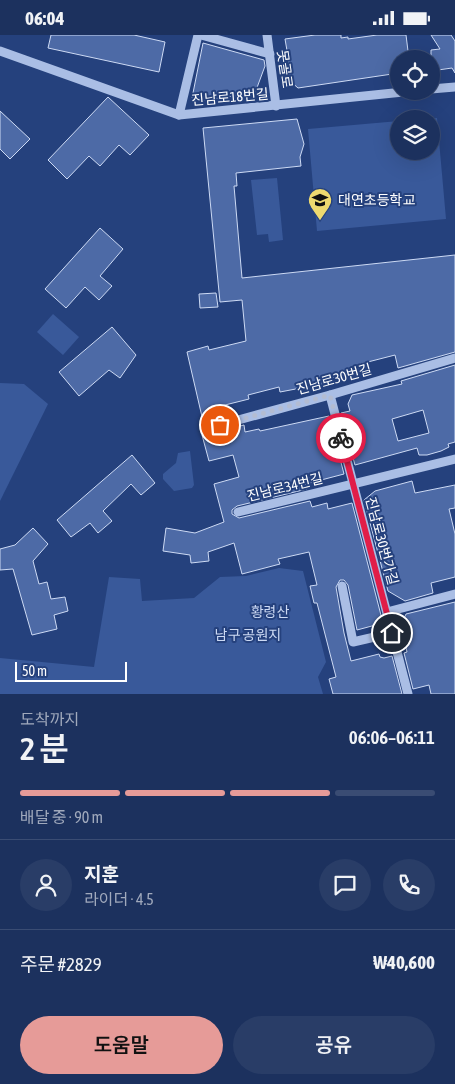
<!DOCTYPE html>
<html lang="ko">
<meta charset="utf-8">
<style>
body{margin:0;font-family:"Asap Condensed","Noto Sans KR",sans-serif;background:#293d67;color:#f1f3f6;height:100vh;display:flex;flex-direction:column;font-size:19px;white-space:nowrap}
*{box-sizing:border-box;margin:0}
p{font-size:16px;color:#a0a9bc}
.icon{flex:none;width:28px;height:28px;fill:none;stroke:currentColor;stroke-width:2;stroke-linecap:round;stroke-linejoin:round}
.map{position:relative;height:659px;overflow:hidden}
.panel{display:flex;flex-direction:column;background:#1c315e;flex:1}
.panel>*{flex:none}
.fabs{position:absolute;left:390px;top:15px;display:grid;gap:10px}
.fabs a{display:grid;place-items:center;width:50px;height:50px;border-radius:50%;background:#1c315e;box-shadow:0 5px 20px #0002,0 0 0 1px #3a4c73;font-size:25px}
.scale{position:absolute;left:15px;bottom:12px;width:112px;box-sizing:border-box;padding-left:5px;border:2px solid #fff;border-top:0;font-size:14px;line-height:18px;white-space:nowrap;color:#fff;-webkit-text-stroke:4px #25417d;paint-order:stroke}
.pin{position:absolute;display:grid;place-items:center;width:42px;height:42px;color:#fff;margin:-21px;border:2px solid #fff;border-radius:50%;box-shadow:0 1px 5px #0007}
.courier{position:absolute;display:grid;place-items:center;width:50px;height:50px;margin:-25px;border:4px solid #e11d48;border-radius:50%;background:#fff;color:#222;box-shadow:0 1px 6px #0007}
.summary em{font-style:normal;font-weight:600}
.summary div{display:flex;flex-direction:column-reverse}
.summary{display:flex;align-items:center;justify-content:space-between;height:85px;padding:0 20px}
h1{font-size:32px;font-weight:600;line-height:38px}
.bar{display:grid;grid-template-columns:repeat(4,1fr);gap:8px 5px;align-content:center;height:60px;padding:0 20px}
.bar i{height:6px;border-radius:4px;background:#3a4c73}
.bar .selected{background:#e69b98}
.bar p{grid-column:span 4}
.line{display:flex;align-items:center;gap:12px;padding:0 20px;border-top:1px solid #3a4c73}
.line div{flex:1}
.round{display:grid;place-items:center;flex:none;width:52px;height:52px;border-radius:26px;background:#293d67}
.button{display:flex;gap:10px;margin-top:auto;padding:10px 20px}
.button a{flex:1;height:58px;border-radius:30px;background:#e69b98;color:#111;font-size:20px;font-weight:600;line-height:58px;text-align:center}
.button a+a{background:#293d67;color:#f1f3f6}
.status{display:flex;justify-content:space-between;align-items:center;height:35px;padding:0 25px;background:#1c315e;direction:ltr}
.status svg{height:14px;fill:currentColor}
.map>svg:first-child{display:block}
</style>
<div class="status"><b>06:04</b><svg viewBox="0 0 49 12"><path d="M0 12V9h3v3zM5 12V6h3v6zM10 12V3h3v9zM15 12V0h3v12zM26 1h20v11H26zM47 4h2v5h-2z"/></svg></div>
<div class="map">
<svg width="455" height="659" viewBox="0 0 455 659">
<rect width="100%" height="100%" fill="#25417d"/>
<!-- green -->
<g fill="#39599a">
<path d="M 437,83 L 446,184 L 317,196 L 308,94 L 399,86 L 399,116 L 431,116 L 431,84 L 428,84 Z"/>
<path d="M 277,143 L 283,205 L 269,207 L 268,199 L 257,200 L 251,145 Z"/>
<path d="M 53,279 L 79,302 L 63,320 L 37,297 Z"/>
<path d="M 0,348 L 24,349 L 48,369 L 0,466 Z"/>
<path d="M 190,416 L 194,450 L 192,453 L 174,456 L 163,444 L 163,439 L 176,428 L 178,418 Z"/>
<path d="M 279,533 L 303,536 L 326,627 L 318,642 L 323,659 L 0,659 L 0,623 L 94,632 L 109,542 L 140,544 L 142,566 L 194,563 L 220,542 L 246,541 Z"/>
</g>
<!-- building -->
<g fill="#4d6aa6" stroke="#cddaf4" fill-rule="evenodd">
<path d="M 51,0 L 134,0 L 165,7 L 159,37 L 48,13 Z"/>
<path d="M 315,0 L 341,0 L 341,3 L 348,2 L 348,4 L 377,0 L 406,0 L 409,24 L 399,24 L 399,38 L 298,53 L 289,45 L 287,32 L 290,33 L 285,4 Z"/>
<path d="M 431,0 L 451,0 L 455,6 L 455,38 L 452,33 L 431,36 L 431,15 L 440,14 Z"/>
<path d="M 203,8 L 264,25 L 265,31 L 255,58 L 206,65 L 192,63 Z"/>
<path d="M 108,62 L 149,100 L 130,120 L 119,110 L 100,131 L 89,121 L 67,144 L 48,125 Z"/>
<path d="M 0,76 L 30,104 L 10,124 L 0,114 Z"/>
<path d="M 297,84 L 304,109 L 300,122 L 301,131 L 236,138 L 237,151 L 234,151 L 242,243 L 455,220 L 455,317 L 398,333 L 395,320 L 360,329 L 361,336 L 327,344 L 327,348 L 280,357 L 279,352 L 248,360 L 249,364 L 217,372 L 220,384 L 215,386 L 214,391 L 216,395 L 221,396 L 244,390 L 245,397 L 259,394 L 260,396 L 329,381 L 344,439 L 306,449 L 307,454 L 237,471 L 232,475 L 232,479 L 239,483 L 310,466 L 312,472 L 327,468 L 328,474 L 352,468 L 383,588 L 357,595 L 348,550 L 344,545 L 340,545 L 336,552 L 344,598 L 351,626 L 379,619 L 380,622 L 384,623 L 392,621 L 402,659 L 333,659 L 329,644 L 336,642 L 317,568 L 314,568 L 310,551 L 317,550 L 309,517 L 278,524 L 280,529 L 242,539 L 234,508 L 208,517 L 209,526 L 191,528 L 190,520 L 163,516 L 166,493 L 195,498 L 224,487 L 214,449 L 239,442 L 233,420 L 209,426 L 202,400 L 206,399 L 187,317 L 208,311 L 209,315 L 246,306 L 242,265 L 220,267 L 203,93 Z"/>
<path d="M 100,193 L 123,214 L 100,241 L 112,251 L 99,265 L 85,252 L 66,273 L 45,254 Z"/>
<path d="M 216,258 L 218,272 L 200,273 L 199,259 Z"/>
<path d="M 112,292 L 136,320 L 120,343 L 109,335 L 79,361 L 59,337 Z"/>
<path d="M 455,330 L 455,407 L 448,409 L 449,412 L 441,416 L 427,420 L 419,420 L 417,413 L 355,430 L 341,378 L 350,376 L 348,369 L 352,360 L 402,349 L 401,346 ZM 423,375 L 429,398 L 398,406 L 392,384 Z"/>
<path d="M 132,420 L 155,448 L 141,460 L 131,449 L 103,476 L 112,486 L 98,498 L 90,488 L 71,502 L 57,485 Z"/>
<path d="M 412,446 L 415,458 L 455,450 L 455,473 L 449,474 L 455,499 L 455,542 L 431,548 L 433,558 L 405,566 L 388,556 L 364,465 L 375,456 Z"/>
<path d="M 33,493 L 48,509 L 33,526 L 39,549 L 47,547 L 51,564 L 65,562 L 68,576 L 54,580 L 57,594 L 32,600 L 13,534 L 0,535 L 0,514 L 15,510 Z"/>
<path d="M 455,567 L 455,659 L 431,659 L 429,650 L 413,654 L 404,618 L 407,617 L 401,590 L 406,579 Z"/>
</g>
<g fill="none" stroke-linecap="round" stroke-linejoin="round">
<!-- minor -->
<g stroke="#aabee5" stroke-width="9">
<path d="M 201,0 L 270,19"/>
<path d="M 267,0 L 276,71"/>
<path d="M 0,16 L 179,80 L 413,56"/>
<path d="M 431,54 L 455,52"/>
<path d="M 179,80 L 198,0"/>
<path d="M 330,360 L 408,659"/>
<path d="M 220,390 L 330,360 L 455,323"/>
<path d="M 238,477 L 455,424"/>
<path d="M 342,551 L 353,607 L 392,598"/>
<path d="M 387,577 L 455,559"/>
</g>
</g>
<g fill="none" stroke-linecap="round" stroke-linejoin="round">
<!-- done -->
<path stroke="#b3bcd2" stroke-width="5" stroke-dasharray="0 9" d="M 220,390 L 330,360 L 341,403"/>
<!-- route -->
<path stroke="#e11d48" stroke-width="6" d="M 341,403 L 392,598"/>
</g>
<!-- icons -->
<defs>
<g id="school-pin" transform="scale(1.25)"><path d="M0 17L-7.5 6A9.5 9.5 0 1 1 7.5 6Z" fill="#eed96f" stroke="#25417d"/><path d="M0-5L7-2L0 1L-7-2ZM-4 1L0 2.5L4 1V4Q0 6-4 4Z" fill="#111"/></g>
</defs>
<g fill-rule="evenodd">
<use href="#school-pin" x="320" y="165"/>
</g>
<g text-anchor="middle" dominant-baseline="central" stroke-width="4" stroke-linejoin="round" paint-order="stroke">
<!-- street labels -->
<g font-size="14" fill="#fff" stroke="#25417d">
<text transform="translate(285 34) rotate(82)">못골로</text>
<text transform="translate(230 62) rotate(-5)">진남로18번길</text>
<text transform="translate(334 344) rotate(-16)">진남로30번길</text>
<text transform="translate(285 452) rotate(-14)">진남로34번길</text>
<text transform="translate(382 506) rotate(75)">진남로30번가길</text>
</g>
<!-- poi labels -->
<g font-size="14" fill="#fff" stroke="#25417d" text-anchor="start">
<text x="338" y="165">대연초등학교</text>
</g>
<!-- park labels -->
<g font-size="14" fill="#cddaf4" stroke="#25417d">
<text x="270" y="577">황령산</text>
<text x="248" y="600">남구 공원지</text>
</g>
</g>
</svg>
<div class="fabs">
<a><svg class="icon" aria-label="locate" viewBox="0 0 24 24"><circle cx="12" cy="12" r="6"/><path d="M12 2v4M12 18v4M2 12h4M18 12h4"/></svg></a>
<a><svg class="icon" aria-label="layers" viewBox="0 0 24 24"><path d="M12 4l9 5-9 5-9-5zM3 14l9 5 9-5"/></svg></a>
</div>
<div class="scale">50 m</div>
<div class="pin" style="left:220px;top:390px;background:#ea580c"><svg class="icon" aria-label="bag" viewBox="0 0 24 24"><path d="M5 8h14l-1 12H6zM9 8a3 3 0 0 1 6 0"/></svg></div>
<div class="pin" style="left:392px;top:598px;background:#1f2937"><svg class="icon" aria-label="home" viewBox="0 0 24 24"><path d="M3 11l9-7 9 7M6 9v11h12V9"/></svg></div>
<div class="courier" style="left:341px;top:403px"><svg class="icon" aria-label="bike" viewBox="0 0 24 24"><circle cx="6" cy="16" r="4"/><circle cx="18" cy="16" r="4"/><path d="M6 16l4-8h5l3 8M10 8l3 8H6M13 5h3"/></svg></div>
</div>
<section class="panel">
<div class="summary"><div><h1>2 분</h1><p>도착까지</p></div><em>06:06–06:11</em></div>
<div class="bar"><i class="selected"></i><i class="selected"></i><i class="selected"></i><i></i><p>배달 중 · 90 m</p></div>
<div class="line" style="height:90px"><a class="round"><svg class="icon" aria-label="person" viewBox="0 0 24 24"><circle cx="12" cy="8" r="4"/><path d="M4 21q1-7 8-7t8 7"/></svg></a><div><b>지훈</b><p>라이더 · 4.5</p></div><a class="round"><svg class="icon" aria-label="chat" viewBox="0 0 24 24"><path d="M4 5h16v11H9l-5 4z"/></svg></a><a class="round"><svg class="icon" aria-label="phone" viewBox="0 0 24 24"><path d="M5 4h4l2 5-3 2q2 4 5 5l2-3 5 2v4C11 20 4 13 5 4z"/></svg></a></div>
<div class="line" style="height:65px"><div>주문 #2829</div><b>₩40,600</b></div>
<div class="button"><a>도움말</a><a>공유</a></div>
</section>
